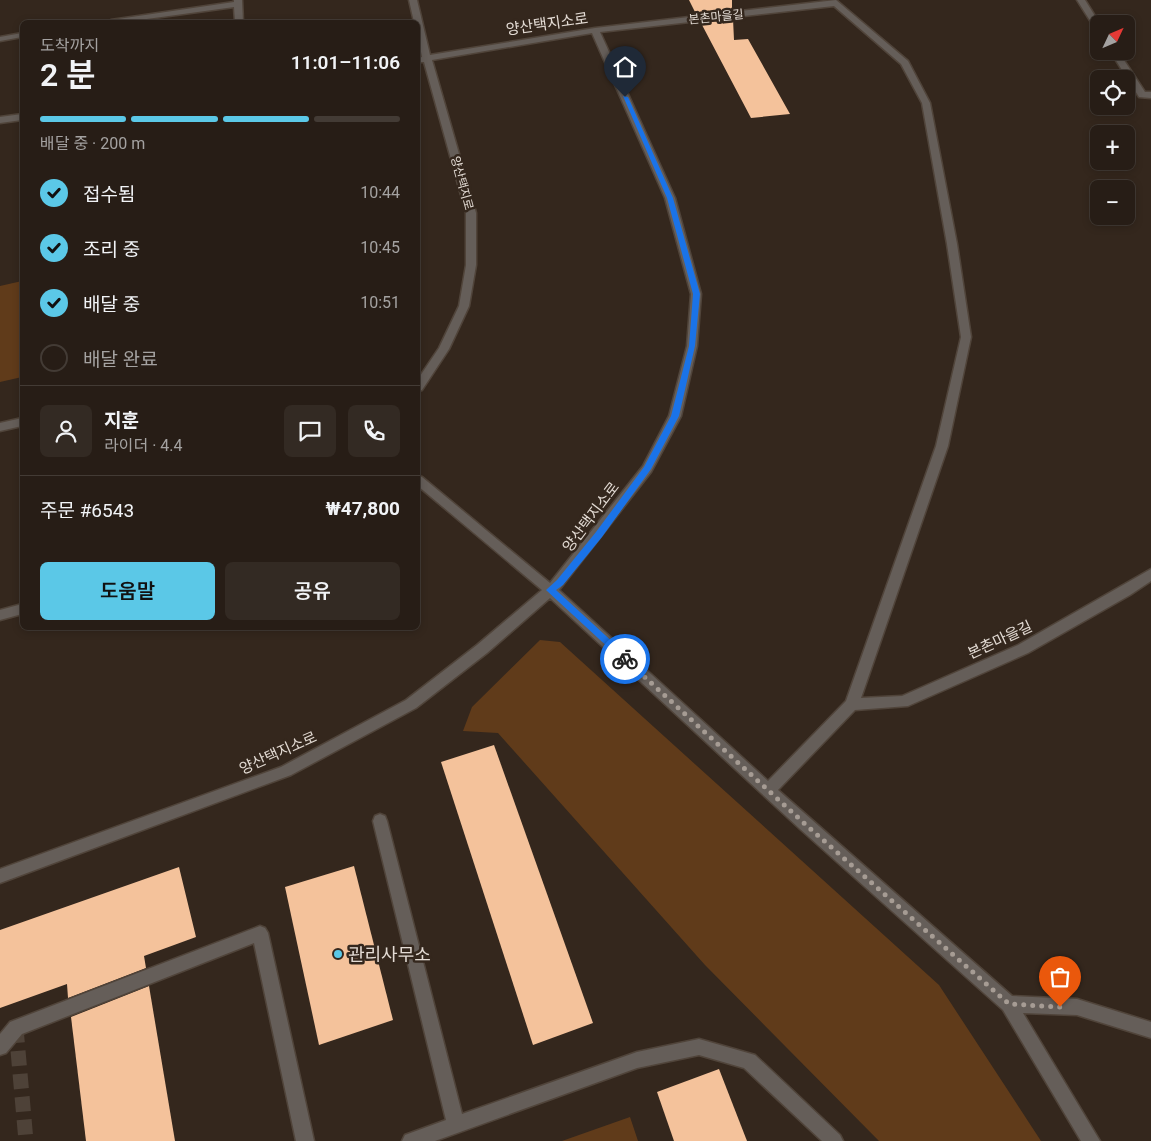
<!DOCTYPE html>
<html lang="ko">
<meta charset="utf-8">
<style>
body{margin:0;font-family:Roboto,"Noto Sans KR",sans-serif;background:#332a23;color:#f1f3f6;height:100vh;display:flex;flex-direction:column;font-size:19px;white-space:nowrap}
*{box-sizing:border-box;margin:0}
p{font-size:16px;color:#a4a2a1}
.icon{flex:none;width:28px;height:28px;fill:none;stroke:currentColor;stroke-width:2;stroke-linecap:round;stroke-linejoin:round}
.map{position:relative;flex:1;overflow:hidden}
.side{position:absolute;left:20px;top:20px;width:400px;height:610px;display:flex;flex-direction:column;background:#271d16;border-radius:8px;box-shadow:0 2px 8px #0003,0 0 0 1px #433b35}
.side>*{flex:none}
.needle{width:32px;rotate:46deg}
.tools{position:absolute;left:1090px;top:15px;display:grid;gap:10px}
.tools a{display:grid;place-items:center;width:45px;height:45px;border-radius:8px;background:#271d16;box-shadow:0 2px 8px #0003,0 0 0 1px #433b35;font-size:25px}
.pin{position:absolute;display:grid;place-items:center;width:42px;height:42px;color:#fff;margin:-51px -21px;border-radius:50% 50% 50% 0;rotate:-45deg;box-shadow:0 0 5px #0007}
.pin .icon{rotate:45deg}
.courier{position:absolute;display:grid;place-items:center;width:50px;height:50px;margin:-25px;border:4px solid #1a73e8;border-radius:50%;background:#fff;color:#222;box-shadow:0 1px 6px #0007}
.headline em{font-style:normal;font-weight:600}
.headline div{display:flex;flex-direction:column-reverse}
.headline{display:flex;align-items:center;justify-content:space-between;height:85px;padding:0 20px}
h1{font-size:32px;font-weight:600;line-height:38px}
.bar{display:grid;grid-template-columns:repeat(4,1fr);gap:8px 5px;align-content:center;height:60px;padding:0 20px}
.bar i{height:6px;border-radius:4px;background:#433b35}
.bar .active{background:#5bc8e7}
.bar p{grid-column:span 4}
.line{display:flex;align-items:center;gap:12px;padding:0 20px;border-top:1px solid #433b35}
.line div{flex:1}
.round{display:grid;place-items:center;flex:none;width:52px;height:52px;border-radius:8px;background:#332a23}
ol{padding:0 20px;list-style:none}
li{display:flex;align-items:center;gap:15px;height:55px}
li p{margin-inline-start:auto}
li .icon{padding:5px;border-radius:50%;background:#5bc8e7;color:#111;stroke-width:4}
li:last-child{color:#a4a2a1}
li i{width:28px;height:28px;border:2px solid #433b35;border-radius:50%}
.button{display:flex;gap:10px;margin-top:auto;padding:10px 20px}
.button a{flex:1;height:58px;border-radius:8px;background:#5bc8e7;color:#111;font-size:20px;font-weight:600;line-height:58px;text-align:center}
.button a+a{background:#332a23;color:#f1f3f6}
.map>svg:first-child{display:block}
</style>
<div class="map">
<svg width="1151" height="1141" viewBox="0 0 1151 1141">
<rect width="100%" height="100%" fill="#34271d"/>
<!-- green -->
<g fill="#603b1a">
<path d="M 22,281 L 22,377 L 0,382 L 0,286 Z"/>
<path d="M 540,640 L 560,642 L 939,985 L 1041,1141 L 879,1141 L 705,965 L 498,733 L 463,731 L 472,707 Z"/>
<path d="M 630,1117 L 638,1141 L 562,1141 Z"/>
</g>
<!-- building -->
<g fill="#f4c29b">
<path d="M 689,0 L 732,0 L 732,10 L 696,14 Z"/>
<path d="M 733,19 L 734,40 L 748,39 L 790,114 L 751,118 L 701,23 Z"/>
<path d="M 494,745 L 593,1023 L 533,1045 L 441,762 Z"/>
<path d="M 354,866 L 393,1020 L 319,1045 L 285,887 Z"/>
<path d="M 179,867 L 196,937 L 144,956 L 146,968 L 68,998 L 67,984 L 0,1008 L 0,930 Z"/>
<path d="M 149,986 L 175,1141 L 86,1141 L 71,1017 Z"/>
<path d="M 719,1069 L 747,1141 L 674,1141 L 657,1092 Z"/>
</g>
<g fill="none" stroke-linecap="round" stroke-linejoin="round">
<!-- minor-tunnel -->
<path stroke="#4e4238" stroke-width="15" stroke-dasharray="15 8" stroke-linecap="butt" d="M 16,1028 L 26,1141"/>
<!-- minor casing -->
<g stroke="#50443a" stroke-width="3">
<g id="minor">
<path d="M 234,0 L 242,0 L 243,22 L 235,22 L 234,7 L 125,22 L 107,22 L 111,20 L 234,2 Z"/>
<path d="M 409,0 L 417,0 L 430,55 L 595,28 L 836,0 L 908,61 L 930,103 L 957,244 L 971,337 L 948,446 L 861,698 L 902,696 L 1018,645 L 1151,569 L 1151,581 L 1130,595 L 1028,653 L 908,706 L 855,710 L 778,790 L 1012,996 L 1077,999 L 1151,1022 L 1151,1038 L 1077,1015 L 1023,1013 L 1100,1141 L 1081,1141 L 1003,1010 L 800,829 L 550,598 L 487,653 L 416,708 L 291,775 L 0,883 L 0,869 L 281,767 L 406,700 L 477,645 L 542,590 L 418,486 L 418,476 L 422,477 L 550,583 L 643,466 L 669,416 L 687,346 L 691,294 L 665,198 L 592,33 L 432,60 L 476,213 L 476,265 L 469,306 L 449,349 L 422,390 L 418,391 L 418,379 L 439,348 L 459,306 L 466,265 L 466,213 L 424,62 L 418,62 L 418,58 L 422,57 L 418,36 L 418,22 L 414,22 ZM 834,6 L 901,64 L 922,103 L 947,244 L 961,337 L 936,446 L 846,701 L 768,781 L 559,590 L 651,472 L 681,416 L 697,346 L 701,294 L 675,198 L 600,32 Z"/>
<path d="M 1077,0 L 1085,0 L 1100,24 L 1099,24 L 1099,30 L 1096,30 Z"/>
<path d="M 22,33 L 22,37 L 0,41 L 0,37 Z"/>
<path d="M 1110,51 L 1118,51 L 1145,92 L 1151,92 L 1151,98 L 1139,97 Z"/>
<path d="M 22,114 L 22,120 L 0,123 L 0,117 Z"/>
<path d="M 22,418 L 22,426 L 0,431 L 0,423 Z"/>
<path d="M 22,604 L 22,614 L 0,620 L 0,610 Z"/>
<path d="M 380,814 L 385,816 L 387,821 L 462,1114 L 637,1052 L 699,1039 L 755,1055 L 840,1135 L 843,1141 L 822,1141 L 744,1068 L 699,1055 L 637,1068 L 435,1141 L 402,1141 L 405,1135 L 446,1120 L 373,821 L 375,816 Z"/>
<path d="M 260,926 L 265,928 L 268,933 L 314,1141 L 296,1141 L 254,943 L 22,1034 L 6,1053 L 0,1055 L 0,1034 L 10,1022 Z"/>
</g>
</g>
<!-- minor -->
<use href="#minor" fill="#655e59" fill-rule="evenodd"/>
</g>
<!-- route -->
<path fill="#1a73e8" d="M 623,96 L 628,97 L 673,198 L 700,294 L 695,346 L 679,416 L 651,469 L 602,537 L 563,585 L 556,590 L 629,657 L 629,662 L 625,663 L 546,590 L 557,580 L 596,532 L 644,467 L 671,416 L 689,346 L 693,294 L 667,198 Z"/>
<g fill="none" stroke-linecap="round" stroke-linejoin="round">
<!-- done -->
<path stroke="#a69c94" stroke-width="5" stroke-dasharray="0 9" d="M 625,659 L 805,824 L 1009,1004 L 1060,1007"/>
</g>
<!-- markers -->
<circle fill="#5bc8e7" stroke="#34271d" stroke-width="2" cx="338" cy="954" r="5"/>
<g text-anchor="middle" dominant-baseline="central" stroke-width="5" stroke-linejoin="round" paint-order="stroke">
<!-- far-street labels -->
<g font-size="12" fill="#e3dbd4" stroke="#34271d">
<text transform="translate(716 17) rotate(-6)">본촌마을길</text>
<text transform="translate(462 183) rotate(75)">양산택지로</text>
</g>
<!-- street labels -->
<g font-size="15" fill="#e3dbd4" stroke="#34271d">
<text transform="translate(547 24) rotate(-8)">양산택지소로</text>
<text transform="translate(591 517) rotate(-53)">양산택지소로</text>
<text transform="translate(1000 640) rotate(-25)">본촌마을길</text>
<text transform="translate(278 753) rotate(-24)">양산택지소로</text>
</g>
<!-- near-poi labels -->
<g font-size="18" fill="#e3dbd4" stroke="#34271d" text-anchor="start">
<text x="348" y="954">관리사무소</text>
</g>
</g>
</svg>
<div class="tools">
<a><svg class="needle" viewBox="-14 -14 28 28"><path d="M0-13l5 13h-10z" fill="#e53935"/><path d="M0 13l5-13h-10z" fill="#a4a2a1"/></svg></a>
<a><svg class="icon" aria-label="locate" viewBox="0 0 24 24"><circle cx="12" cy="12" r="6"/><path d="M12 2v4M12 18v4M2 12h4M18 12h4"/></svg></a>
<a>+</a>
<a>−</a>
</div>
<div class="pin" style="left:1060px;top:1007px;background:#ea580c"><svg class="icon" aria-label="bag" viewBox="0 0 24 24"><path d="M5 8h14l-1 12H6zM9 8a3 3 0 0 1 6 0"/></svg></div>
<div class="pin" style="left:625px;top:97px;background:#1f2937"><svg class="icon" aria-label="home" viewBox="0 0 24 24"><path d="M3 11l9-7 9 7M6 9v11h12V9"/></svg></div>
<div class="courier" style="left:625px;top:659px"><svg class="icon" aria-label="bike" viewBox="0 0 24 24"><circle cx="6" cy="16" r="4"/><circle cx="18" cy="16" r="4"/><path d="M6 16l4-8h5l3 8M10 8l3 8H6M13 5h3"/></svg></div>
<section class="side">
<div class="headline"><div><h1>2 분</h1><p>도착까지</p></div><em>11:01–11:06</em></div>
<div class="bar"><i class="active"></i><i class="active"></i><i class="active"></i><i></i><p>배달 중 · 200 m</p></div>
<ol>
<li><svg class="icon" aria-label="check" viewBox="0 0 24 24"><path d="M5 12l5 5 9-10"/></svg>접수됨<p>10:44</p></li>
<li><svg class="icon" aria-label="check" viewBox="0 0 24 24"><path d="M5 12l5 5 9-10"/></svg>조리 중<p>10:45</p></li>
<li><svg class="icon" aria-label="check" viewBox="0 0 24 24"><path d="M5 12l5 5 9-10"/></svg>배달 중<p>10:51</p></li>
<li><i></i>배달 완료</li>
</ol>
<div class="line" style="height:90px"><a class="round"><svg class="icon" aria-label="person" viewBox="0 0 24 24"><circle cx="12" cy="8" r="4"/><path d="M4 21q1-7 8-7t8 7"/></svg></a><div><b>지훈</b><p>라이더 · 4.4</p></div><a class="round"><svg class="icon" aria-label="chat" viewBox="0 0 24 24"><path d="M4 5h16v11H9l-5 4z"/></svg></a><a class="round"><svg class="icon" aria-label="phone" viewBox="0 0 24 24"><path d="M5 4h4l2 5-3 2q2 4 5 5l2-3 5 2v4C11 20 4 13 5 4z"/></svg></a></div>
<div class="line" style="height:65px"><div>주문 #6543</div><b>₩47,800</b></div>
<div class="button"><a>도움말</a><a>공유</a></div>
</section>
</div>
